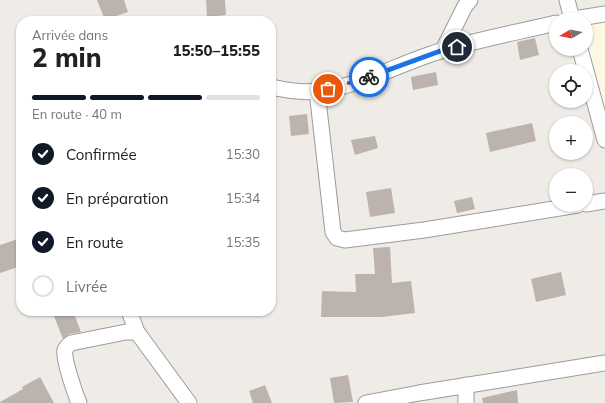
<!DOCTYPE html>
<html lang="fr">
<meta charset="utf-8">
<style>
body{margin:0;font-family:Mulish,sans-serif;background:#f6f6f6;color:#202124;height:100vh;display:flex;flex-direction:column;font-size:15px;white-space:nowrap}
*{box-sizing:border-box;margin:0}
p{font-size:13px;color:#757577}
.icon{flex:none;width:22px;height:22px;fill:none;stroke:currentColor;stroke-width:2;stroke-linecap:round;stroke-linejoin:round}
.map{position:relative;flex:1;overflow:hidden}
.details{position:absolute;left:16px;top:16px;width:260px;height:300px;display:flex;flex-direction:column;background:#fff;border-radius:16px;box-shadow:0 1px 3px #0004}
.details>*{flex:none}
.needle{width:26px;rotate:260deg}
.controls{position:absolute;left:549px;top:12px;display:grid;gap:8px}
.controls a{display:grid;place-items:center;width:44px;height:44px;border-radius:50%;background:#fff;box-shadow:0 1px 3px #0004;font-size:20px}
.pin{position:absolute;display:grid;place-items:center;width:34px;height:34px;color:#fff;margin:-17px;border:2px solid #fff;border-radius:50%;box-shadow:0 1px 4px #0007}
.courier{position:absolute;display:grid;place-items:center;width:40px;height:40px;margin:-20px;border:3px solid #1a73e8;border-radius:50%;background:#fff;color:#222;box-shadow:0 1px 5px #0007}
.headline em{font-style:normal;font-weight:800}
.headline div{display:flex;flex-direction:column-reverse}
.headline{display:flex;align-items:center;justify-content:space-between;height:68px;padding:0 16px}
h1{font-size:26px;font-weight:800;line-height:30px}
.bar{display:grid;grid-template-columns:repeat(4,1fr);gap:6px 4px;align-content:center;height:48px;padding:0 16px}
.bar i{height:5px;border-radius:3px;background:#e0e0e0}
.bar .on{background:#111827}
.bar p{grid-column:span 4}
ol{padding:0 16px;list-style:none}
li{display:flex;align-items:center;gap:12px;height:44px}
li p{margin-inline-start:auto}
li .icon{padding:4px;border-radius:50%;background:#111827;color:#fff;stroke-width:4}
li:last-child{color:#757577}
li i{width:22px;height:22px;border:2px solid #e0e0e0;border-radius:50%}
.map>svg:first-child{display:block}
</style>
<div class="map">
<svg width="605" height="403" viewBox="0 0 605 403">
<rect width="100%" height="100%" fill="#efebe6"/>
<!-- education -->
<path fill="#fdf8e2" d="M 605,21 L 605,112 L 586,42 L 586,24 Z"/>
<!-- building -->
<g fill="#bcb3af">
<path d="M 97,0 L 124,0 L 128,12 L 105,20 Z"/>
<path d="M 206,0 L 225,0 L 226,15 L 207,17 Z"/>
<path d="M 535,38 L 539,55 L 520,60 L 517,42 Z"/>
<path d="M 436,72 L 438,85 L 413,90 L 411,77 Z"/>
<path d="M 307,114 L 309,134 L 291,136 L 289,116 Z"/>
<path d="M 532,123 L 536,141 L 490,152 L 486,133 Z"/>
<path d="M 375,136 L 378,148 L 355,155 L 351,140 Z"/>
<path d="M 391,188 L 395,213 L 370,217 L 366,192 Z"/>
<path d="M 472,197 L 475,209 L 457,213 L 454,201 Z"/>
<path d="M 21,238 L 21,266 L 0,273 L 0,245 Z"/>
<path d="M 390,247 L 392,283 L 411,281 L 415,313 L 382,317 L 321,317 L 322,291 L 356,292 L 355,274 L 375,274 L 373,248 Z"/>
<path d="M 561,272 L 566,295 L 536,302 L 531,279 Z"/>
<path d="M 52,311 L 73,311 L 81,332 L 69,334 L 63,339 Z"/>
<path d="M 348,375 L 353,402 L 334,403 L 330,378 Z"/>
<path d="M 40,377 L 54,403 L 0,403 L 0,402 L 23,389 L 22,387 Z"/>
<path d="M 265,385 L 272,403 L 253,403 L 249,391 Z"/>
<path d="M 517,390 L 518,403 L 483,403 L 482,398 Z"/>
</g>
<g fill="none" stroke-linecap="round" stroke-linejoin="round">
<!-- minor casing -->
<g stroke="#9c9c9c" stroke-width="17">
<g id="minor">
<path d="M 567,0 L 572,19"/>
<path d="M 574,19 L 605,14"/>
<path d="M 580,49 L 605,140"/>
<path d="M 443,50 L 465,6 L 470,0"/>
<path d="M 271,87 C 286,90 301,93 316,91 C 361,87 401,62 444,50 C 480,39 519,32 556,23"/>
<path d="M 317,91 L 333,232 L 337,238 L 345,240 L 424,230 L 578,205"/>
<path d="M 586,204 L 605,201"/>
<path d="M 129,311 L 137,332 L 189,403"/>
<path d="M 79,403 C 75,393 63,359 65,350 C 66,347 69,345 71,343 L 126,332 L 137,332"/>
<path d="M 366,403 L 419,393 L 605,363"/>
<path d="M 466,403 L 466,385"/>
</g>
</g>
<!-- minor -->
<use href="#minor" stroke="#fff" stroke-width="15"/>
</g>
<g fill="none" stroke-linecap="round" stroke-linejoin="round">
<!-- done -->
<path stroke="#686665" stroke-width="4" stroke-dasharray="0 7.2" d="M 328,89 L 369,77"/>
<!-- route -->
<path stroke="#1a73e8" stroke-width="5" d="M 369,77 L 443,50 L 457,47"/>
</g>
</svg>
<div class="controls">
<a><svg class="needle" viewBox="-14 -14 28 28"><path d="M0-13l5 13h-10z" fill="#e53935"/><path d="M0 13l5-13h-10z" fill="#757577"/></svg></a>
<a><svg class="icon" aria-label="locate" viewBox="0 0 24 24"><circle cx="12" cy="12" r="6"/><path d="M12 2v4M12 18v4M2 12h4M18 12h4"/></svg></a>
<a>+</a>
<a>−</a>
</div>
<div class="pin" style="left:328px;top:89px;background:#ea580c"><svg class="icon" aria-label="bag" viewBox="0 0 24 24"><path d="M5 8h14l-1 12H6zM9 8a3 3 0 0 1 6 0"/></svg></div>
<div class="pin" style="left:457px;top:47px;background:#1f2937"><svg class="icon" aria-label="home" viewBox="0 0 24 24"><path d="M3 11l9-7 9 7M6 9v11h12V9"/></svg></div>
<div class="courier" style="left:369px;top:77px"><svg class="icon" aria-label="bike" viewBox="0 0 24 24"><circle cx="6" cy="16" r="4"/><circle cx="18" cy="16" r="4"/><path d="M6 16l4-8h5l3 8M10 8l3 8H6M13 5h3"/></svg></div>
<section class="details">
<div class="headline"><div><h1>2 min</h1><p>Arrivée dans</p></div><em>15:50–15:55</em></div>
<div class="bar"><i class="on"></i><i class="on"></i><i class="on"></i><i></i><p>En route · 40 m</p></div>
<ol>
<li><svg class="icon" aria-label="check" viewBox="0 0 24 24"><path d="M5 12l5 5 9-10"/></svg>Confirmée<p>15:30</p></li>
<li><svg class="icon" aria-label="check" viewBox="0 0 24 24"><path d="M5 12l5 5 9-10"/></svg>En préparation<p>15:34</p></li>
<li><svg class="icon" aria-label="check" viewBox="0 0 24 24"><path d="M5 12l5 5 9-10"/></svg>En route<p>15:35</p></li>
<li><i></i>Livrée</li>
</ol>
</section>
</div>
